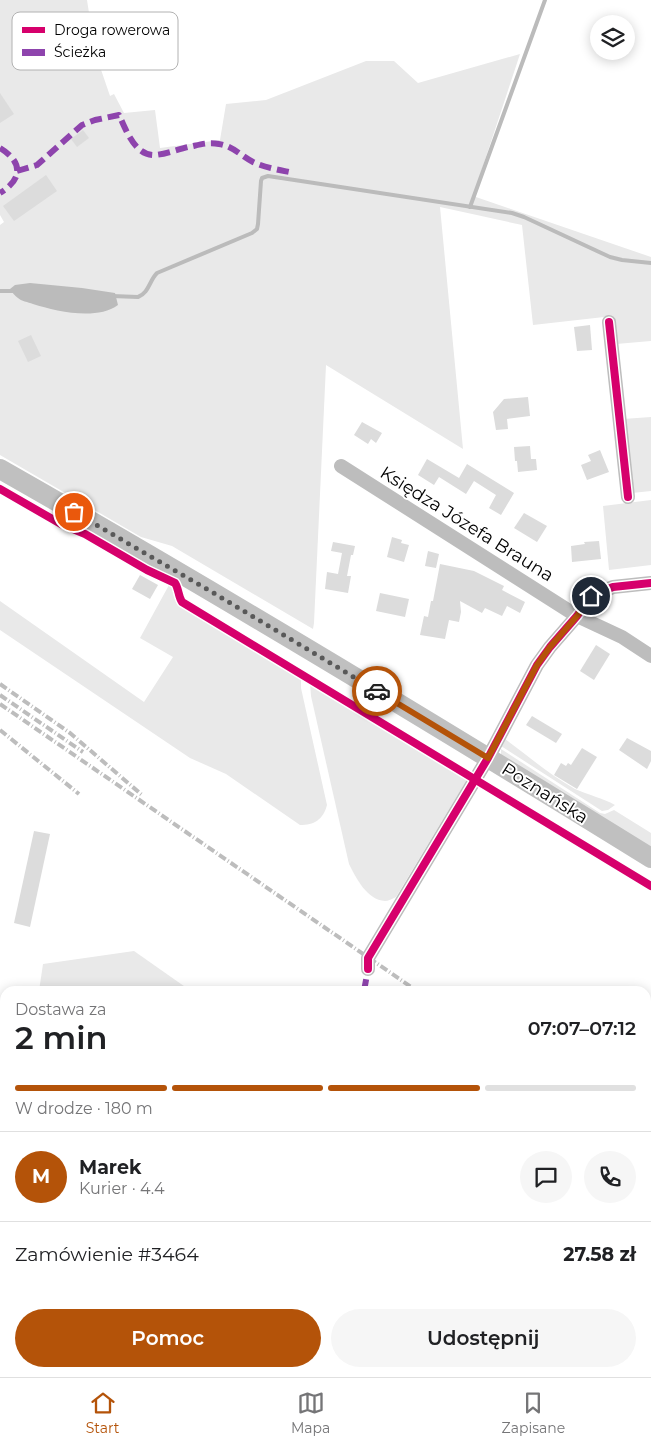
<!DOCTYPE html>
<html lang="pl">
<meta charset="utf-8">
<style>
body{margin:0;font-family:Montserrat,sans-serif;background:#f6f6f6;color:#202124;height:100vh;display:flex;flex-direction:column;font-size:19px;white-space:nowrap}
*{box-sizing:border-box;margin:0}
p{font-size:16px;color:#757577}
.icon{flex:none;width:28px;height:28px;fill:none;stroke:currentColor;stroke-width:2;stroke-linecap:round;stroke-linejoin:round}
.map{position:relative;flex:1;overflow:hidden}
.side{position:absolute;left:0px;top:986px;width:651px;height:391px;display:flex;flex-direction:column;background:#fff;border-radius:15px 15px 0 0;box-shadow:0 2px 12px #0003}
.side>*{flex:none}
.controls{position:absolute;left:590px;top:15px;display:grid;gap:10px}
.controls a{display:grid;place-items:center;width:45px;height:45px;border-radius:50%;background:#fff;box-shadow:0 2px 12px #0003;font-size:25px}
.pin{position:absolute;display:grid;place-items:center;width:42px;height:42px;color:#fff;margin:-21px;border:2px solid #fff;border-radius:50%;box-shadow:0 1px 5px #0007}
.courier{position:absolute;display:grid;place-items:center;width:50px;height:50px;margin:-25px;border:4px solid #b45309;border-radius:50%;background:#fff;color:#222;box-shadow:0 1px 6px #0007}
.overview em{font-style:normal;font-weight:600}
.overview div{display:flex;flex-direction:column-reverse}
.overview{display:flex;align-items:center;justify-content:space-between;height:85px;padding:0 15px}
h1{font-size:32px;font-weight:600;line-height:38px}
.bar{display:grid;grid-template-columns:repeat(4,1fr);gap:8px 5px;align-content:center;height:60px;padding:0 15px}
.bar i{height:6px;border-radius:4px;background:#e0e0e0}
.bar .current{background:#b45309}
.bar p{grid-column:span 4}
.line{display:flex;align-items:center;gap:12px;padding:0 15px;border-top:1px solid #e0e0e0}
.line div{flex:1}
.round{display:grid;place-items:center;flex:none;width:52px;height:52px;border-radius:26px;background:#f6f6f6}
.action{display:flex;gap:10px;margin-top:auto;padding:10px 15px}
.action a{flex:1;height:58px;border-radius:30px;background:#b45309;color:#fff;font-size:20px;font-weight:600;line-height:58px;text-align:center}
.action a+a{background:#f6f6f6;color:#202124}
.dock{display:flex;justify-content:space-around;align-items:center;height:70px;border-top:1px solid #e0e0e0;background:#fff;font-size:14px;color:#757577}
.dock a{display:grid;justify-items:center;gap:2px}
.dock .current{color:#b45309}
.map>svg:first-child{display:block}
</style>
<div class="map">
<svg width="651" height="1377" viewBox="0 0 651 1377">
<rect width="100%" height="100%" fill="#fff"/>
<!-- green -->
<g fill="#e9e9e9">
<path d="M 0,0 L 87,0 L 95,52 L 110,96 L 114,94 L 124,113 L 155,110 L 160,148 L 220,140 L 226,104 L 266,100 L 366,61 L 394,61 L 418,83 L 520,54 L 473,196 L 651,257 L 651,341 L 616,344 L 613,316 L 533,325 L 522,225 L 440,207 L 463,449 L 326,365 L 314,623 L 313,629 L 172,546 L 141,537 L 0,455 L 0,225 L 4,222 L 0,215 Z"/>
<path d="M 651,417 L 651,491 L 632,493 L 623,419 Z"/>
<path d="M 651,500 L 651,565 L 609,570 L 603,506 Z"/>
<path d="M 169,585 L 172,587 L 174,597 L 178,603 L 301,677 L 301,688 L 327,805 C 323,820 314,825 300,825 L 226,774 L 190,758 L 0,630 L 0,601 L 144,702 L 173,657 L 140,638 Z"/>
<path d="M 310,683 L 468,778 L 396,897 C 392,899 388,901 385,901 C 367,900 356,878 349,864 L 311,696 Z"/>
<path d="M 505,739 C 528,756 550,775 575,789 C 588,795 603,798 615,805 L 608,810 L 602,811 L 501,746 Z"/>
<path d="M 501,749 L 600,813 L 605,814 L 614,810 L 651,833 L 651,850 L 501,755 Z"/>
<path d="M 134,951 L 191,991 L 39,991 L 43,964 Z"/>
<path d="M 5,1180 L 5,1372 L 95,1373 L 97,1377 L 0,1377 L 0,1181 Z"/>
<path d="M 646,1235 L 651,1247 L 651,1311 L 646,1300 Z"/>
</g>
<!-- water -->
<path fill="#bbb" d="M 30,283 L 82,288 L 115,293 L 118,305 C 96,321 56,311 33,304 C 28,302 21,301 18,298 C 15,296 12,292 10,289 L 15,285 Z"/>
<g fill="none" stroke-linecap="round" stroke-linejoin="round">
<!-- stream -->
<g stroke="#bbb" stroke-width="4">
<path d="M 470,207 L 545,0"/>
<path d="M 0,291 L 15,291"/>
<path d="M 112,296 L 138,297 C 149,293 149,281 157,273 L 252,233 L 257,229 L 258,224 L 261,181 L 262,178 L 268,176 L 512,213 L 524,217 L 610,257 L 622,260 L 651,263"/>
</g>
</g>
<!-- building -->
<g fill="#dcdcdc">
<path d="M 0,93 L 14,114 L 0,123 Z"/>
<path d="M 83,130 L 89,138 L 77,147 L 71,139 Z"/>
<path d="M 46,175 L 57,191 L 14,221 L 3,206 Z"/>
<path d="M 590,325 L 592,350 L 577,351 L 574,327 Z"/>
<path d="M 31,335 L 41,356 L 28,362 L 18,341 Z"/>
<path d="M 528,397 L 530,416 L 507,419 L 508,429 L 496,430 L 493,412 L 504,399 Z"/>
<path d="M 362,422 L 382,433 L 376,443 L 371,439 L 368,444 L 354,435 Z"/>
<path d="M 530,446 L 531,459 L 536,459 L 537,470 L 518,472 L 517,461 L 515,461 L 514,447 Z"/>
<path d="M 600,450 L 609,472 L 587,480 L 581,465 L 591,461 L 588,455 Z"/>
<path d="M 427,459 L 459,478 L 467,464 L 514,493 L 501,515 L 489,508 L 496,495 L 474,481 L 466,494 L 439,477 L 434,485 L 418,475 Z"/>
<path d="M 524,513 L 547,526 L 537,542 L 514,528 Z"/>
<path d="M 392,537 L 402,540 L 401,543 L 409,545 L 404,562 L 387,557 Z"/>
<path d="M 599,541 L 601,559 L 572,562 L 571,546 L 585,544 L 584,542 Z"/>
<path d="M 333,542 L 355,546 L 353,555 L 351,555 L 347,576 L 351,576 L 348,593 L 325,589 L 327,572 L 338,574 L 342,553 L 331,551 Z"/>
<path d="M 428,551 L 439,554 L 436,568 L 425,566 Z"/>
<path d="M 440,564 L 474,571 L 504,586 L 502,590 L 525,602 L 520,613 L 507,606 L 502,616 L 485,608 L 482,613 L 460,601 L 461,612 L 459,622 L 449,620 L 445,639 L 420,635 L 424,616 L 428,617 L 431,601 L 433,601 Z"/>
<path d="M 140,575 L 158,585 L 150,599 L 132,589 Z"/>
<path d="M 380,593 L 409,599 L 405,617 L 376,611 Z"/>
<path d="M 596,645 L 610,654 L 594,680 L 580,671 Z"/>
<path d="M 532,716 L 562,734 L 556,743 L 526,725 Z"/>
<path d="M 627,738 L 651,751 L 651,761 L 647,769 L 619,750 Z"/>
<path d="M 582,748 L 597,757 L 577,789 L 554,775 L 561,763 L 566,766 L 568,763 L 571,765 Z"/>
<path d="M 34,831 L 50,834 L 30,927 L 14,923 Z"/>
</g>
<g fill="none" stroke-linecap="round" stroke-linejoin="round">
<!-- street -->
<g stroke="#bdbdbd" stroke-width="14">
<path d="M 609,322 L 628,497"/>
<path d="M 341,466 L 577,616 L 622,637 L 651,656"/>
<path d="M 368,969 L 368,958 L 488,758 L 537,665 L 550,647 L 577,616 L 591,596 L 613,587 L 651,583"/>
</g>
<!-- secondary -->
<path stroke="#c0c0c0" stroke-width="20" d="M 0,469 C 220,594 436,725 651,858"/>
<!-- rail -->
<g stroke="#bdbdbd" stroke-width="4" stroke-dasharray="8 2.5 1 2.5" stroke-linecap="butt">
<path d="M 0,684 L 70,733 L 142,795"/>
<path d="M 0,695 L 83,752"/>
<path d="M 0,704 L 417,991"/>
<path d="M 0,730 L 79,794"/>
<path d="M 646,1149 L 651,1153"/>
</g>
<!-- quiet -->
<g stroke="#8e44ad" stroke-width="6" stroke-dasharray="12 6" stroke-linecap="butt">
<path d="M 0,148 C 23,162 23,179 0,193"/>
<path d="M 17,171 L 37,165 L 82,125 L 95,120 L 119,115 C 126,130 135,156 155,155 C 167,154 181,148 193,146 C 202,144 210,142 219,144 C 233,146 241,156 253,162 C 266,168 280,170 294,173"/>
<path d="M 364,991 L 368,969"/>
<path d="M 0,1177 L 5,1176"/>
<path d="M 458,1372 L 459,1377"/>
</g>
<!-- cycleway casing -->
<g stroke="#fff" stroke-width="11">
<g id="cycleway">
<path d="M 609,322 L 628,497"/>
<path d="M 0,489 L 61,524 L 85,534 L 147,570 L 175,583 C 179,589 178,596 182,602 L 651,886"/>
<path d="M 368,969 L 368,958 L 488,758 L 537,665 L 550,647 L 577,616 L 591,596 L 613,587 L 651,583"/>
</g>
</g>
<!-- cycleway -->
<use href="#cycleway" stroke="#d6006c" stroke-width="8"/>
</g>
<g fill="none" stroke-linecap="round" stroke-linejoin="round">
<!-- done -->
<path stroke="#595959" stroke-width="5" stroke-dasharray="0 9" d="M 74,512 L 217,595 L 377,691"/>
<!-- route -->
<path stroke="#b45309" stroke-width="6" d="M 377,691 L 488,758 L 537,665 L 550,647 L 577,616 L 591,596"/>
</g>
<g text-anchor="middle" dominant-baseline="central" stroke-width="4" stroke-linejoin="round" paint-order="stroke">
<!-- street labels -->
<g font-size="18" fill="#000" stroke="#fff">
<text transform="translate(467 524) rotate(32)">Księdza Józefa Brauna</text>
<text transform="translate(545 793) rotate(32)">Poznańska</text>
</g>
</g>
<!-- legend -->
<rect x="12" y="12" width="166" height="58" rx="8" fill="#fff" stroke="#b2b2b2" stroke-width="1"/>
<rect x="22" y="27" width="23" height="6" fill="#d6006c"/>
<rect x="22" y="49" width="23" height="7" fill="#8e44ad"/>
<g font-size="14" fill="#000">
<text x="54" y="35">Droga rowerowa</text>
<text x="54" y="57">Ścieżka</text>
</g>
</svg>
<div class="controls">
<a><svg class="icon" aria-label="layers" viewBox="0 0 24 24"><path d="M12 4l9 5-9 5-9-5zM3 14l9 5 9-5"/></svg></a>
</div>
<div class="pin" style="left:74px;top:512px;background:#ea580c"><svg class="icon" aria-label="bag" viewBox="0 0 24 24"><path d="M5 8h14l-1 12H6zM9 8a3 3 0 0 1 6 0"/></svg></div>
<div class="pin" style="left:591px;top:596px;background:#1f2937"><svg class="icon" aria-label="home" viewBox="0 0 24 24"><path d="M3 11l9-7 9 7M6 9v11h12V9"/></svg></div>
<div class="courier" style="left:377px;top:691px"><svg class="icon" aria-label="car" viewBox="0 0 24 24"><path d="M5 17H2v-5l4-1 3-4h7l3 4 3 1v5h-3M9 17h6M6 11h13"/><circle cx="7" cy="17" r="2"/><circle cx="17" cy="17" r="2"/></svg></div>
<section class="side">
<div class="overview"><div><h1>2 min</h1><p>Dostawa za</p></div><em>07:07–07:12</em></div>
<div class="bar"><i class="current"></i><i class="current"></i><i class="current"></i><i></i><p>W drodze · 180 m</p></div>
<div class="line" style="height:90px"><b class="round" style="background:#b45309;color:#fff">M</b><div><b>Marek</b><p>Kurier · 4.4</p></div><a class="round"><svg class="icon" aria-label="chat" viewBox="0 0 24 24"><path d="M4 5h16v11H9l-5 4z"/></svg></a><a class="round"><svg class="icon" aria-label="phone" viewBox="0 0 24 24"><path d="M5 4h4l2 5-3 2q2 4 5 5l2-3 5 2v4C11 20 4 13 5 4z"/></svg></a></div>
<div class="line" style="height:65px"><div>Zamówienie #3464</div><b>27.58 zł</b></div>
<div class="action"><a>Pomoc</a><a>Udostępnij</a></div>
</section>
</div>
<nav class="dock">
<a class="current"><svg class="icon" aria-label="home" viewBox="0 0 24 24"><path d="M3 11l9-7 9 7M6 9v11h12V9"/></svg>Start</a>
<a><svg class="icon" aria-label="map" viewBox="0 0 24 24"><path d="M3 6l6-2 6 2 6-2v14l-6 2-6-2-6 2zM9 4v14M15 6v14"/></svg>Mapa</a>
<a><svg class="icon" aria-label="saved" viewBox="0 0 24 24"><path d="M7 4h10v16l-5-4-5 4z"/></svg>Zapisane</a>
</nav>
